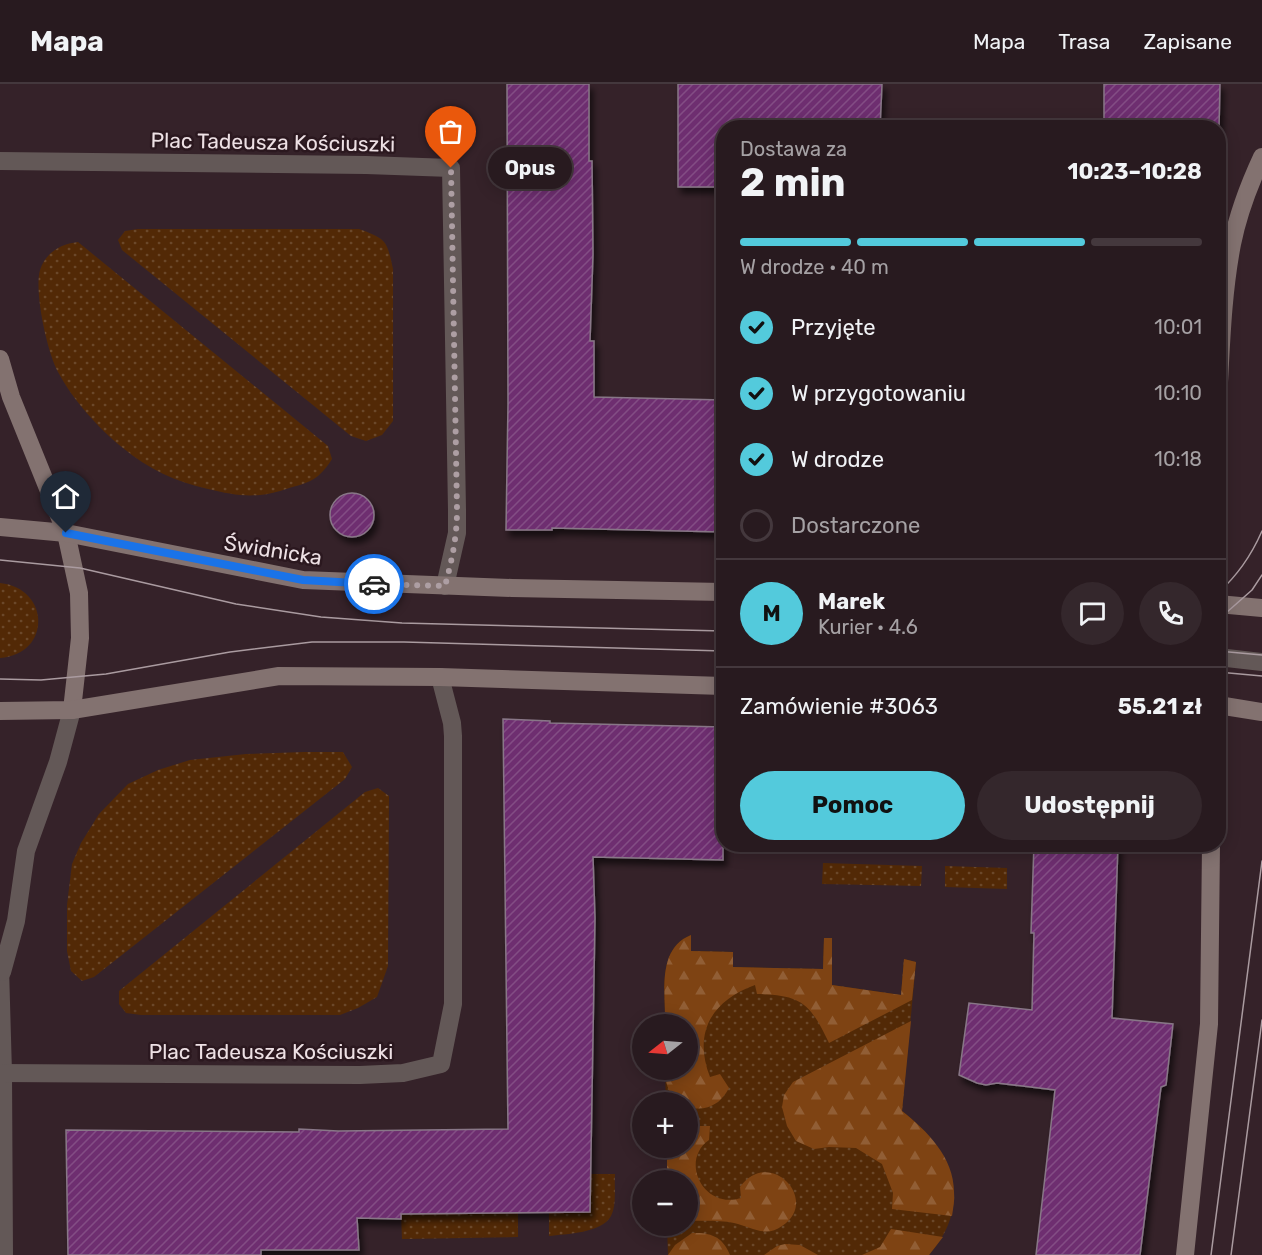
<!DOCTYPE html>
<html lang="pl">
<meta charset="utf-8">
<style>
body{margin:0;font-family:Rubik,sans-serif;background:#34272c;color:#f1f3f6;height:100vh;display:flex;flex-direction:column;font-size:22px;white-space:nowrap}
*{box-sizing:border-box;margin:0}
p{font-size:20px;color:#a5a1a4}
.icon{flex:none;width:33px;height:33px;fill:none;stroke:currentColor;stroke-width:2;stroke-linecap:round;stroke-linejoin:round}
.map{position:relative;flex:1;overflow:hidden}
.panel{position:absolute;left:716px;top:36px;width:510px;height:732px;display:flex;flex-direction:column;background:#281a1f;border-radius:24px;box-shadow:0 3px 15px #0003,0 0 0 2px #44383d}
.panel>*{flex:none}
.needle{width:39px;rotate:253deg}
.tools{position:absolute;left:632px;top:930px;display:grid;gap:12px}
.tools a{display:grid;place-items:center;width:66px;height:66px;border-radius:50%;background:#281a1f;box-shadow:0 3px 15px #0003,0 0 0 2px #44383d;font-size:30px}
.pin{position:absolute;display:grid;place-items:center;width:51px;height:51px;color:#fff;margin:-62px -26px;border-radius:50% 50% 50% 0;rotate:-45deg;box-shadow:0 0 6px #0007}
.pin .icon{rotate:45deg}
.courier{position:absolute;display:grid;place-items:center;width:60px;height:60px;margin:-30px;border:4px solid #1a73e8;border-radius:50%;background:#fff;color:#222;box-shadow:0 2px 8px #0007}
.bubble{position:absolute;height:42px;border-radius:21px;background:#281a1f;box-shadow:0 3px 15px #0003,0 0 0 2px #44383d;font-size:20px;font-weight:700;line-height:42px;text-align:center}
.headline em{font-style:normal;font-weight:700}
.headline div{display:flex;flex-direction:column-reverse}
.headline{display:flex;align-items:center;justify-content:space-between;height:102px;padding:0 24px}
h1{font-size:39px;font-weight:700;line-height:45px}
.bar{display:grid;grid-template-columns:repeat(4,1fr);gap:9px 6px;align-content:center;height:72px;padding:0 24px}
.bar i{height:8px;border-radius:4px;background:#44383d}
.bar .on{background:#53cadc}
.bar p{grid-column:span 4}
.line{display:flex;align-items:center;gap:15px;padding:0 24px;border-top:2px solid #44383d}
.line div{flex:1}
.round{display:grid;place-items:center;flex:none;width:63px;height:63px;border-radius:32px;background:#34272c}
ol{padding:0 24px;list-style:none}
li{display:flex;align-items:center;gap:18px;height:66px}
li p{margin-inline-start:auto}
li .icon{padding:6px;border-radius:50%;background:#53cadc;color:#111;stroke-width:4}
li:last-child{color:#a5a1a4}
li i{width:33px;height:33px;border:3px solid #44383d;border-radius:50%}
.button{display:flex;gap:12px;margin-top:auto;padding:12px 24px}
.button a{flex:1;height:69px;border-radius:36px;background:#53cadc;color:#111;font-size:24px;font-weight:700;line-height:69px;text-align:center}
.button a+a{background:#34272c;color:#f1f3f6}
header{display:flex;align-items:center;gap:36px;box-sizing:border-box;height:84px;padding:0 30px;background:#281a1f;border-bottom:2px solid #44383d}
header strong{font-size:28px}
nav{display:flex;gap:33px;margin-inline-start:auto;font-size:21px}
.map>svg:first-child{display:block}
</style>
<header>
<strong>Mapa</strong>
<nav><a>Mapa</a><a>Trasa</a><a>Zapisane</a></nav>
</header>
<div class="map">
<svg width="1262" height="1171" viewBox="0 0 1262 1171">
<defs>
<pattern id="grass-dots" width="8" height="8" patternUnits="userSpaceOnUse" patternTransform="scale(1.5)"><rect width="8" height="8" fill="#522906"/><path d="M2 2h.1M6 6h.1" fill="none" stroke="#6b482a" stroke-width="1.8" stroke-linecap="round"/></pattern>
<pattern id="forest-firs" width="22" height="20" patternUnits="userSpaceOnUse" patternTransform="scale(1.5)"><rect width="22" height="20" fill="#7e4313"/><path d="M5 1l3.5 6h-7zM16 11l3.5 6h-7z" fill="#915e35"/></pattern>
<pattern id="building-hatch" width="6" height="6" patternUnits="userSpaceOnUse" patternTransform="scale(1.5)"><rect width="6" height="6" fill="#6e2f70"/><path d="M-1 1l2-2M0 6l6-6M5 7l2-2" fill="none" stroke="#834d84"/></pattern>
<filter id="shadow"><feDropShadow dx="3.5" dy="6" stdDeviation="3" flood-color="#0009"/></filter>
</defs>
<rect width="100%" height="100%" fill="#352229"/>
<!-- grass -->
<g fill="url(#grass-dots)">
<path d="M 138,145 L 359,145 C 387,155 387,157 393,185 L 393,337 L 382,351 L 366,357 L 351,352 L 122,166 L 118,156 L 125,147 Z"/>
<path d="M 78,158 L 328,362 L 332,375 C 316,400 307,398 280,407 C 253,415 234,411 208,405 C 176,398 148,385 123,364 C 98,344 73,316 58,288 C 47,268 34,207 40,186 C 46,168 61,160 78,158 Z"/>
<path d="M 0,499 C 50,504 52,570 0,574 Z"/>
<path d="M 304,668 L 343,668 L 352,683 L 345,695 L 94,893 L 82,897 L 71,887 L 67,867 L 67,821 L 72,780 L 81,759 L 99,730 L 128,700 L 158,686 L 190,676 L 246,670 Z"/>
<path d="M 378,704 L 389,712 L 388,882 L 377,913 L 358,924 L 340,931 L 141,931 L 126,929 L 119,920 L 119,907 L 365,708 Z"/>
<path d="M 823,779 L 922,782 L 921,802 L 822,800 Z"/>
<path d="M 945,782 L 1007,784 L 1007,805 L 945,803 Z"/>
<path d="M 691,851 L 691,867 L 733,868 L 733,883 L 823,885 L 824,854 L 832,854 L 832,901 L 901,911 L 904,875 L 916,878 L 902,1027 C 952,1065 975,1118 929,1171 L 668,1171 L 667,1142 L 687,1142 L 687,1096 L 667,1096 L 667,1064 L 687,1064 L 687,1018 L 666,1018 L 665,986 L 687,986 L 687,940 L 665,940 C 666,910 656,865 691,851 Z"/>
<path d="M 591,1090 L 615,1090 C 614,1102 617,1121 611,1132 C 602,1149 566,1150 549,1152 L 549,1128 L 591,1128 Z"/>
<path d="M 518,1128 L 518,1153 L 402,1155 L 401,1130 Z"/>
</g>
<!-- forest -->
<g fill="url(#forest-firs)">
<path d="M 691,851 L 691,867 L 733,868 L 733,883 L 823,885 L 824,854 L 832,854 L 832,901 L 901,911 L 904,875 L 916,878 L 912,916 L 829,959 C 810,919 802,911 757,910 L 755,901 C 711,917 693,949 710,993 L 720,990 L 729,1004 C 720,1021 706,1028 687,1023 L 687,1018 C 670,1018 665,1000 665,986 L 687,986 L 687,940 L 665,940 C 666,910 656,865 691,851 Z"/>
<path d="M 911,937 L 902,1027 C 927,1047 954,1073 954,1108 C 955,1116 953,1124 952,1132 L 892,1125 L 893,1109 L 882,1080 L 856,1064 L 829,1063 L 814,1065 L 796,1057 L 787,1042 L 782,1023 L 784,1011 L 793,998 Z"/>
<path d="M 687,1042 L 710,1042 L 709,1056 C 679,1077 704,1126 741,1114 L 740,1103 C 770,1062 821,1117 782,1142 C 766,1154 751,1143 734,1139 C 719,1136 702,1137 687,1137 L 687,1096 L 667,1096 L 667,1064 L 687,1064 Z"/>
<path d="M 891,1145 L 943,1153 L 929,1171 L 862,1171 L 880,1163 Z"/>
<path d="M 692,1149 C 711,1148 723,1153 730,1171 L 668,1171 L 675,1161 Z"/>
<path d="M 785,1160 L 800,1161 L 818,1171 L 764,1171 L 777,1162 Z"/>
</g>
<!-- building -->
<g fill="url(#building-hatch)" stroke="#887787" stroke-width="1.5" filter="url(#shadow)">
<path d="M 507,0 L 589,0 L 589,77 L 592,77 L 593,170 L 590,257 L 594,257 L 594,313 L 723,316 L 723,448 L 552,444 L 552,446 L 506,446 L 508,320 Z"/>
<path d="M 678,0 L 882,0 L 880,44 L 723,44 L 723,103 L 678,103 Z"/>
<path d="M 1104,0 L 1220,0 L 1219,44 L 1104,44 Z"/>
<circle cx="352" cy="431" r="22"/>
<path d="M 503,635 L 550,637 L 550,639 L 723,643 L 723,776 L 593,773 L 595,834 L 590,1128 L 401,1130 L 401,1135 L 357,1134 L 359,1166 L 261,1166 L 261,1171 L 68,1171 L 66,1046 L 299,1048 L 299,1045 L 338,1047 L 508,1045 Z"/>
<path d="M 1034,760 L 1118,760 L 1112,934 L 1173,940 L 1166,1001 L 1161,1003 L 1140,1171 L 1036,1171 L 1055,1006 L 997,999 L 986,1001 L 977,999 L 959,991 L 969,919 L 1032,926 L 1034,849 L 1031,849 Z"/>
</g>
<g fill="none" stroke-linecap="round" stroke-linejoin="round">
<!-- lane -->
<path stroke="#635857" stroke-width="18" d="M 1218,573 L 1262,578"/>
<!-- street -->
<g stroke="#635857" stroke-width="18">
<path d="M 0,77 L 366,81 L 451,84 L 457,426 L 457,449 L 445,502"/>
<path d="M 0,883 L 3,989 L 4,1171"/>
<path d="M 2,888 L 16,837 L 26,767 L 58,678 L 72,626"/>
<path d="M 0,989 L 360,991 L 403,989 L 441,980 L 453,920 L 453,652 L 452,639 L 440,593"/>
</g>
<!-- secondary -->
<g stroke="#837270" stroke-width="18">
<path d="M 0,275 L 11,313 L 66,449 L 79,509 L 80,554 L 72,626"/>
<path d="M 1218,317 C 1221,265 1222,212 1232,160 C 1238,130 1249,101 1262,73"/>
<path d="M 0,443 L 66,449 L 303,496 L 512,504 L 723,508"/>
<path d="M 1218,520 L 1262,524"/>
<path d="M 1218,621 L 1262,628"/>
<path d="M 0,627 L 72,626 L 279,592 L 440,593 L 723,602"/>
<path d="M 1185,1171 L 1209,940 L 1211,760"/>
</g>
<!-- tram -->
<g stroke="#aa9ba0" stroke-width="1.5">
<path d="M 0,476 L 80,484 L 236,520 L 321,533 L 402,539 L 723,547"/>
<path d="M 1218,509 C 1237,492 1252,470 1262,447"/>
<path d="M 1218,536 L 1252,506 L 1262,491"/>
<path d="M 1218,567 L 1262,571"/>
<path d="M 1218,588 L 1262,592"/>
<path d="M 0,595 L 41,596 L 106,590 L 230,568 L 312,558 L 404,558 L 723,567"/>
<path d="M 1211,1171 L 1262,777"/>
<path d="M 1231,1171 L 1262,936"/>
</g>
</g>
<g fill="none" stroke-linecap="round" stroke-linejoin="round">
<!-- done -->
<path stroke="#ad9ea3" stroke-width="6" stroke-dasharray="0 10.8" d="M 374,500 L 445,502 C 452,476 457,453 457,426 L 451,84"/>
<!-- route -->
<path stroke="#1a73e8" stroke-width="8" d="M 66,449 L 303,496 L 374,500"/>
</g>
<g text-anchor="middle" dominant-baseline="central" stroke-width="5" stroke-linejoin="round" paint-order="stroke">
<!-- street labels -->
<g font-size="21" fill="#ede0e4" stroke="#2b181f">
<text transform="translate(273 58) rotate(1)">Plac Tadeusza Kościuszki</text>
<text transform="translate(273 466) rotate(9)">Świdnicka</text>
<text x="271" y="967">Plac Tadeusza Kościuszki</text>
</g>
</g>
</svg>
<div class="tools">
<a><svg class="needle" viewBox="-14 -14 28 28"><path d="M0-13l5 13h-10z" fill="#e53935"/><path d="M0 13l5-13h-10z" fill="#a5a1a4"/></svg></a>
<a>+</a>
<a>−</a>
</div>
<div class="pin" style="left:451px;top:84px;background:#ea580c"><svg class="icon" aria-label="bag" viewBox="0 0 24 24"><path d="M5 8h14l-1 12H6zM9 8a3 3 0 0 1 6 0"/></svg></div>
<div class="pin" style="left:66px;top:449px;background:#1f2937"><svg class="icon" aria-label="home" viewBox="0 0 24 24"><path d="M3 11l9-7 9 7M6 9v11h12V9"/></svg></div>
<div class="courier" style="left:374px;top:500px"><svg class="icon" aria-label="car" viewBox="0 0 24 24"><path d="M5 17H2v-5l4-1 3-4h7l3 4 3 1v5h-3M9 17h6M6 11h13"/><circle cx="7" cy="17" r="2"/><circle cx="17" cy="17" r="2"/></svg></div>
<div class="bubble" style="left:488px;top:63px;width:84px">Opus</div>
<section class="panel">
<div class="headline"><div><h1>2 min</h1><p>Dostawa za</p></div><em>10:23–10:28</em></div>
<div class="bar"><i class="on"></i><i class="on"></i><i class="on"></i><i></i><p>W drodze · 40 m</p></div>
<ol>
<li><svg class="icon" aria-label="check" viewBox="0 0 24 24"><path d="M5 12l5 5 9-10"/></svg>Przyjęte<p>10:01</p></li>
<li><svg class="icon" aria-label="check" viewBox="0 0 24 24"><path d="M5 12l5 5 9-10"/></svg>W przygotowaniu<p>10:10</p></li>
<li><svg class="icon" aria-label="check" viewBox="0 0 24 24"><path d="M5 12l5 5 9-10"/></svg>W drodze<p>10:18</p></li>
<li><i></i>Dostarczone</li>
</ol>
<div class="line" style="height:108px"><b class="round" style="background:#53cadc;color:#111">M</b><div><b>Marek</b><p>Kurier · 4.6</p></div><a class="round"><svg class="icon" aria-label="chat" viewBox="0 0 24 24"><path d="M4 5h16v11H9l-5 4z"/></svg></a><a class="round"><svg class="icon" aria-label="phone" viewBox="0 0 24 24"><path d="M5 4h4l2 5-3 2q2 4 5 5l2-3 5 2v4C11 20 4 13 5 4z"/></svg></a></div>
<div class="line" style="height:78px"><div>Zamówienie #3063</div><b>55.21 zł</b></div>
<div class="button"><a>Pomoc</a><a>Udostępnij</a></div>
</section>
</div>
